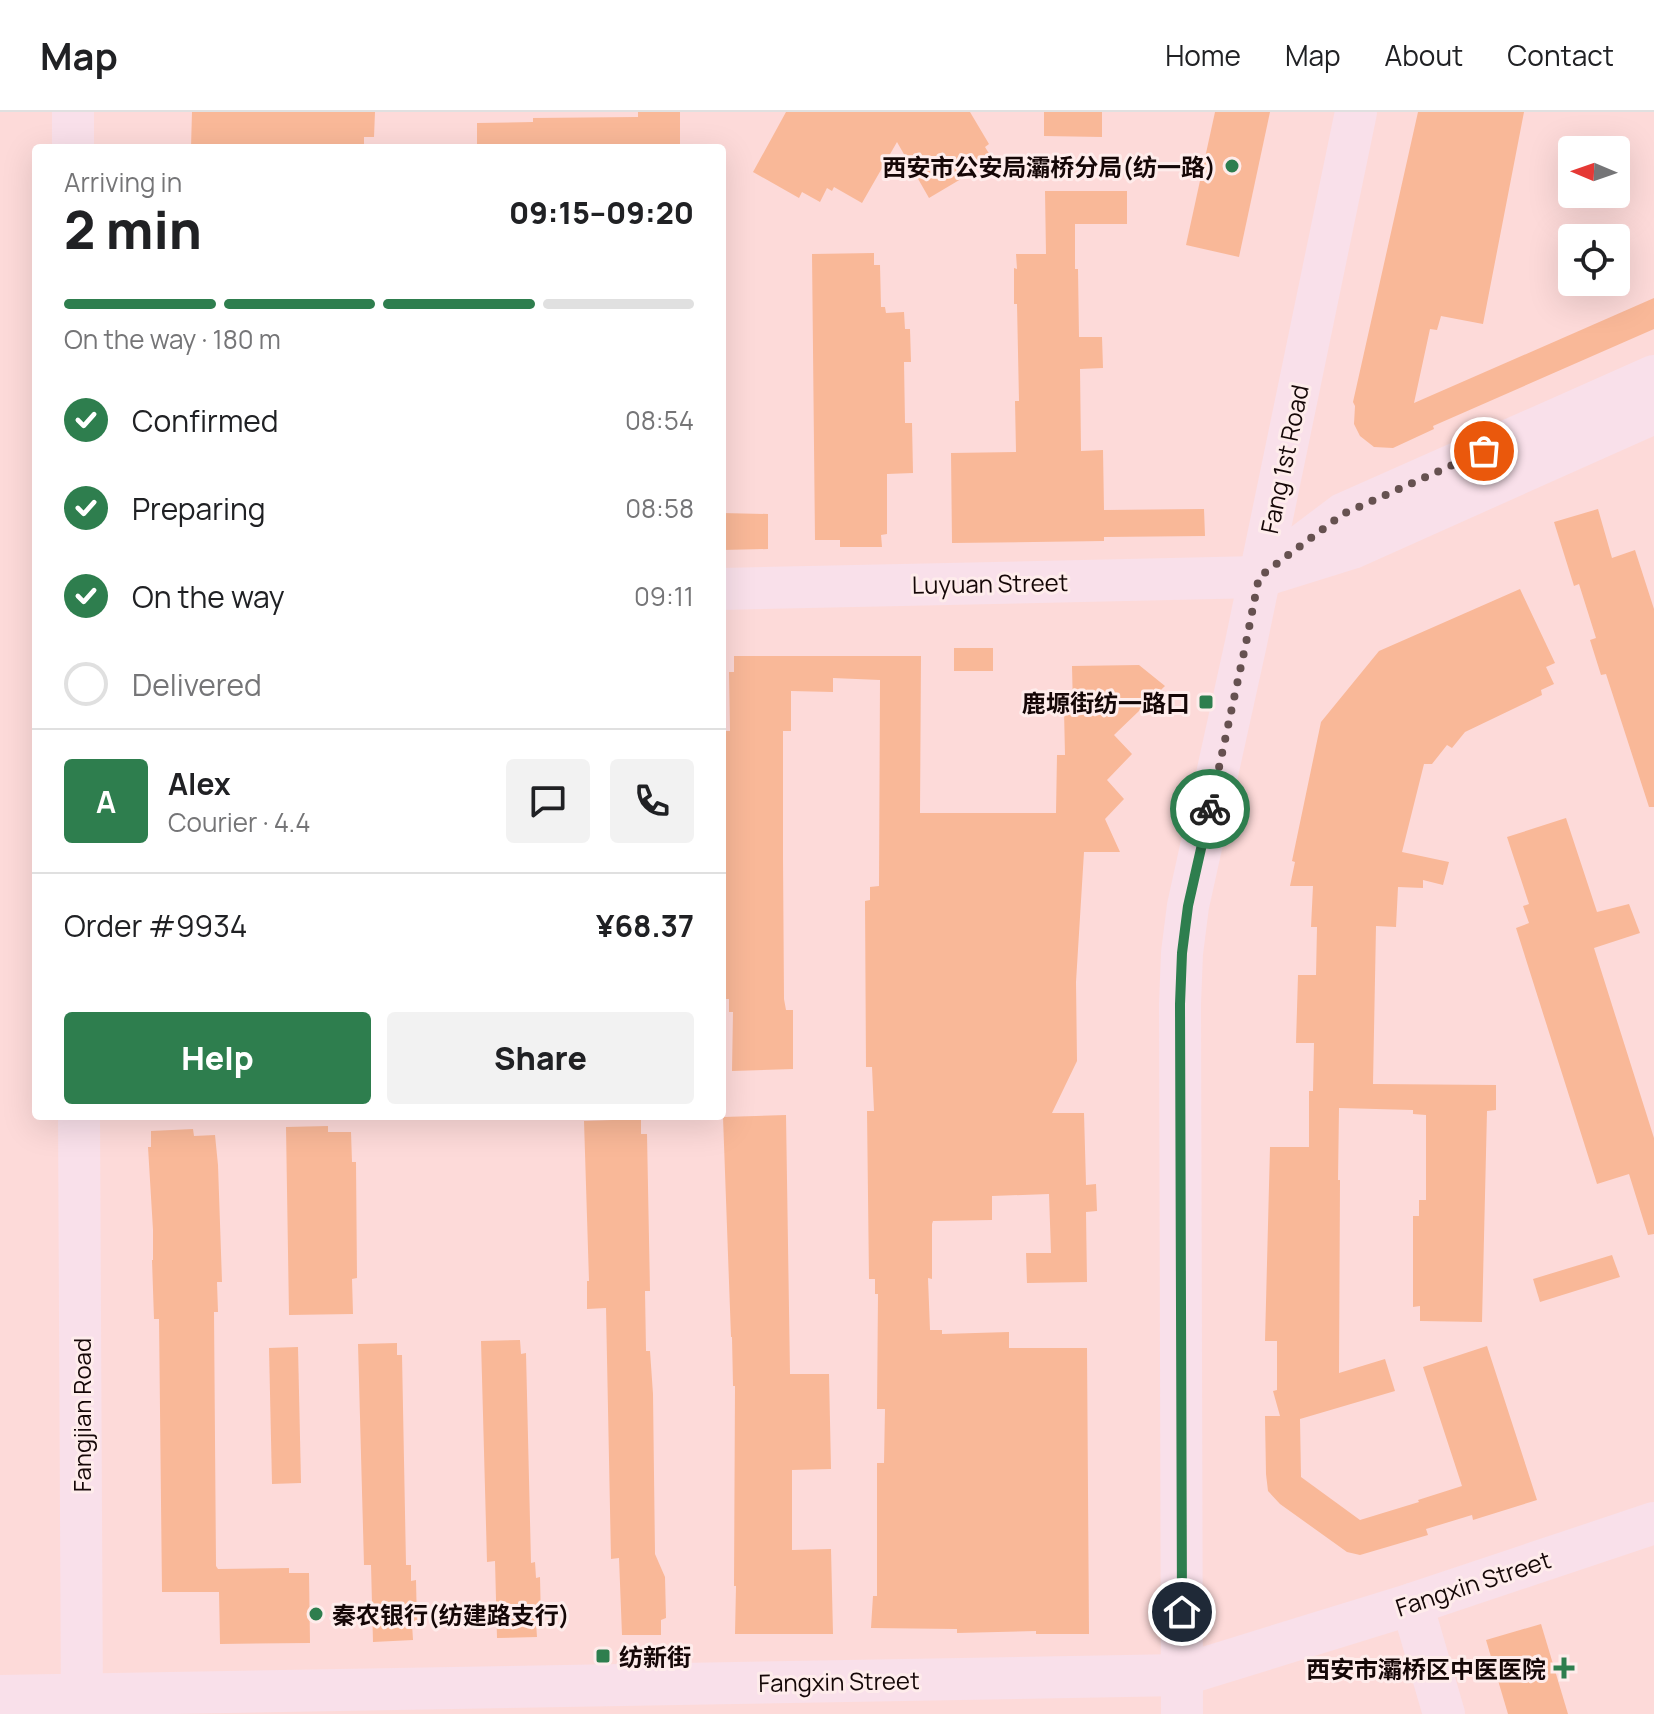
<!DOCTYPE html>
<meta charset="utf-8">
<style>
body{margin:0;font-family:Manrope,"Noto Sans SC",sans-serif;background:#f2f2f2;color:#202124;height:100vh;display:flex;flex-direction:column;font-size:30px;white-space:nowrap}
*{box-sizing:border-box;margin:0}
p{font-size:26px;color:#757577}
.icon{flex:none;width:44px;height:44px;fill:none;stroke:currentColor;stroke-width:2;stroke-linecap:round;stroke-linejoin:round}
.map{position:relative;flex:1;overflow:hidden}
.side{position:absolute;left:32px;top:32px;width:694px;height:976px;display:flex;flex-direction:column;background:#fff;border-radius:8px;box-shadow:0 8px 32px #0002}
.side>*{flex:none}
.needle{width:52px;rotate:272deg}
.fabs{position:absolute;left:1558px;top:24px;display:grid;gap:16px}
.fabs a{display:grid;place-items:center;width:72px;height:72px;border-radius:8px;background:#fff;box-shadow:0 8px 32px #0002;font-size:40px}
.pin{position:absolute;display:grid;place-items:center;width:68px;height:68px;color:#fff;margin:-34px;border:4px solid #fff;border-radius:50%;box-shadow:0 2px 8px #0007}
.courier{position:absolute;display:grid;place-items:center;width:80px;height:80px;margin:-40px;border:6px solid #2e7e4e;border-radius:50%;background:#fff;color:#222;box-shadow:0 2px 10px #0007}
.summary em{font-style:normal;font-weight:800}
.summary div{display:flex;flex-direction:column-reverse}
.summary{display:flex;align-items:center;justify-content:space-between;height:136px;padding:0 32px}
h1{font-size:52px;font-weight:800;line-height:60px}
.bar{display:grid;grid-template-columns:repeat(4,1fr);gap:12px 8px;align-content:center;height:96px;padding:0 32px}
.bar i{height:10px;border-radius:6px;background:#e0e0e0}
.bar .current{background:#2e7e4e}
.bar p{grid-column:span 4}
.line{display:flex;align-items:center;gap:20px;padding:0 32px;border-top:2px solid #e0e0e0}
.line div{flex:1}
.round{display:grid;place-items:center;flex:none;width:84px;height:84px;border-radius:8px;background:#f2f2f2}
ol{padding:0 32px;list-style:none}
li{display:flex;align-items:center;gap:24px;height:88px}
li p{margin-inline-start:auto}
li .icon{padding:8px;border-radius:50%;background:#2e7e4e;color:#fff;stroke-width:4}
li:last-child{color:#757577}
li i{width:44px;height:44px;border:4px solid #e0e0e0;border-radius:50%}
.cta{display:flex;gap:16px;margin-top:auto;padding:16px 32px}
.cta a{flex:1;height:92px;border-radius:8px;background:#2e7e4e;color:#fff;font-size:32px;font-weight:800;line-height:92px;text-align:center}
.cta a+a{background:#f2f2f2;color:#202124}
header{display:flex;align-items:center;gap:48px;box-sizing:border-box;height:112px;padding:0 40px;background:#fff;border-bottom:2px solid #e0e0e0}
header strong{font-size:38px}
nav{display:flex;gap:44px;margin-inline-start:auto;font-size:28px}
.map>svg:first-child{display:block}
</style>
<header>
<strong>Map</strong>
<nav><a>Home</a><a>Map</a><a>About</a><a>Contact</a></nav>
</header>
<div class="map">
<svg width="1654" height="1602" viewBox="0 0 1654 1602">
<rect width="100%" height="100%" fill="#fddad9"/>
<!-- building -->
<g fill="#f9b898">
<path d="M 192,0 L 375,0 L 374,25 L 364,25 L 364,35 L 303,33 L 303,36 L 191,36 Z"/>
<path d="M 638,0 L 680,0 L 680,36 L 477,36 L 477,11 L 533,10 L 533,6 L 638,5 Z"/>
<path d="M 786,0 L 970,0 L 989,32 L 985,35 L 993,48 L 929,86 L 897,30 L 862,91 L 834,75 L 832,79 L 827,76 L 820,90 L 802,80 L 799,86 L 753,60 Z"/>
<path d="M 1044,0 L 1102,0 L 1102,25 L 1044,24 Z"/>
<path d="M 1215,0 L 1270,0 L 1239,145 L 1186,133 Z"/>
<path d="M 1418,0 L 1524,0 L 1483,212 L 1441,204 L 1437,218 L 1430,217 L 1414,291 L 1654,186 L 1654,217 L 1433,314 L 1434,317 L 1393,336 L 1374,335 L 1360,324 L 1354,312 L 1355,294 L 1353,290 Z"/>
<path d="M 1045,79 L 1127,79 L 1127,112 L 1075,112 L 1075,157 L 1078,157 L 1079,225 L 1102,225 L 1103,256 L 1080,257 L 1081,339 L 1103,338 L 1104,398 L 1204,397 L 1205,424 L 1104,425 L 1104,429 L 952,431 L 951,341 L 1016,340 L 1015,289 L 1019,289 L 1017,192 L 1014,192 L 1014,156 L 1017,157 L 1016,142 L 1046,142 Z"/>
<path d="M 874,141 L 874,153 L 880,153 L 881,195 L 885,195 L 886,201 L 904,200 L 905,217 L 910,217 L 911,250 L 904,250 L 905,311 L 912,311 L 913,361 L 887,362 L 887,422 L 881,423 L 882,435 L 840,435 L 840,428 L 815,428 L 812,142 Z"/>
<path d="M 1598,397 L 1612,446 L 1635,438 L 1654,497 L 1654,695 L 1649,695 L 1606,562 L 1601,563 L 1590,528 L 1596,526 L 1579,472 L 1574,474 L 1554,410 Z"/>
<path d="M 722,401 L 768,402 L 768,437 L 722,438 Z"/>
<path d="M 1520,477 L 1555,551 L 1546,555 L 1554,572 L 1541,578 L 1542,583 L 1465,620 L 1452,636 L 1447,633 L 1432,652 L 1424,652 L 1402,740 L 1449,750 L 1443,773 L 1423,768 L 1423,776 L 1398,775 L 1396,815 L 1376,814 L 1373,972 L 1496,973 L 1496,998 L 1487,999 L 1482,1210 L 1420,1209 L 1420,1194 L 1413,1195 L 1413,1104 L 1419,1104 L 1419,1088 L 1426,1088 L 1426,1003 L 1413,1002 L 1413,998 L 1339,996 L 1338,1068 L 1340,1068 L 1339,1261 L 1385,1247 L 1395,1279 L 1300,1307 L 1301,1365 L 1360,1408 L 1419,1390 L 1418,1388 L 1462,1374 L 1423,1255 L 1487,1234 L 1537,1388 L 1473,1408 L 1472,1403 L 1426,1417 L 1428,1423 L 1360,1443 L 1347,1440 L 1280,1392 L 1268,1379 L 1266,1362 L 1265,1304 L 1280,1304 L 1273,1279 L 1277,1278 L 1277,1229 L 1265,1229 L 1270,1035 L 1309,1035 L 1309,979 L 1313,979 L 1314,931 L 1296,931 L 1298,863 L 1316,863 L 1317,815 L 1311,815 L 1313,774 L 1290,774 L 1295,750 L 1292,749 L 1321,610 L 1379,539 Z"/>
<rect x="954" y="536" width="39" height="23"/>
<path d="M 734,544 L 921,544 L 920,701 L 1056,701 L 1057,643 L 1065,643 L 1064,598 L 1073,598 L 1072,554 L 1139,553 L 1165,574 L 1114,623 L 1132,642 L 1107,668 L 1124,687 L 1105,707 L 1120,740 L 1084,740 L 1076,870 L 1077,949 L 1052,1001 L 1084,1001 L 1086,1073 L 1096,1072 L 1097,1099 L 1086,1100 L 1087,1170 L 1027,1171 L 1026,1141 L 1051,1141 L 1049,1082 L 992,1084 L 992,1108 L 933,1109 L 932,1112 L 932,1167 L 928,1166 L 930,1218 L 942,1218 L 942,1222 L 1009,1220 L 1009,1236 L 1087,1236 L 1089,1522 L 1036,1522 L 1036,1519 L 957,1521 L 957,1517 L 871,1516 L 873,1484 L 877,1484 L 877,1351 L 884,1351 L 885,1297 L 877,1297 L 878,1182 L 875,1182 L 875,1167 L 869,1167 L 867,999 L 874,999 L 872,955 L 866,955 L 865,789 L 870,788 L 870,775 L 879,774 L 880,568 L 833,566 L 833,580 L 791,579 L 791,619 L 783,619 L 783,746 L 784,887 L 786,898 L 793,898 L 793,957 L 732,959 L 733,900 L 729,900 L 729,887 L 724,887 L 722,633 L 726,633 L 726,619 L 730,619 L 729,560 L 734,560 Z"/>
<path d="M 1566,706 L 1597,800 L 1629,792 L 1640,821 L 1594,836 L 1654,1026 L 1654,1122 L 1648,1123 L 1629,1062 L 1597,1072 L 1516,816 L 1529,811 L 1523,794 L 1529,792 L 1507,725 Z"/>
<path d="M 786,1003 L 790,1262 L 829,1262 L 831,1357 L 792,1358 L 792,1438 L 831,1437 L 833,1522 L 735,1522 L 736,1474 L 734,1474 L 735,1274 L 733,1274 L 732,1225 L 731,1225 L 723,1005 Z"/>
<path d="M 641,1007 L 641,1022 L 647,1022 L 650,1179 L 645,1179 L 646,1239 L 650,1239 L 653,1282 L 655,1442 L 665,1465 L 666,1506 L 661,1508 L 661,1523 L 622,1523 L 619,1446 L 611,1447 L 606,1196 L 587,1197 L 587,1169 L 589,1169 L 584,1009 Z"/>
<path d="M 328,1014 L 328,1020 L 351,1020 L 352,1050 L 356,1050 L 357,1166 L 352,1167 L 353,1202 L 289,1203 L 286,1015 Z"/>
<path d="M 193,1017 L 194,1024 L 215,1023 L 218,1053 L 222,1170 L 217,1170 L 218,1200 L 214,1200 L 216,1454 L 218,1457 L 289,1456 L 289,1461 L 309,1461 L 310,1531 L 220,1532 L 219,1480 L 162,1480 L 159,1207 L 154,1207 L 152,1148 L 153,1148 L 153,1118 L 148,1035 L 151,1035 L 151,1019 Z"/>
<path d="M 1612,1143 L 1620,1165 L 1540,1190 L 1533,1167 Z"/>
<path d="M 520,1228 L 521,1242 L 526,1241 L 531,1451 L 535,1450 L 536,1466 L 540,1465 L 541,1510 L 536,1510 L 537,1525 L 497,1526 L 495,1449 L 487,1450 L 481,1229 Z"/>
<path d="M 397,1231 L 397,1243 L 402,1243 L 406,1453 L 411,1453 L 411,1469 L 416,1468 L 417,1512 L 412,1512 L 413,1528 L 373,1530 L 371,1453 L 364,1453 L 358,1232 Z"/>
<path d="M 298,1235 L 301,1371 L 272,1372 L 269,1236 Z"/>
<path d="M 1541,1512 L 1568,1602 L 1508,1602 L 1486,1528 Z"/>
</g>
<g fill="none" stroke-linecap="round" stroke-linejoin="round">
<!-- secondary -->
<g stroke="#f9e0ea" stroke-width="42">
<path d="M 73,0 L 73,36"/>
<path d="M 1282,448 L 1343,402 L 1654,264"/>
<path d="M 722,477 L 1259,465 L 1352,436 L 1654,301"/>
<path d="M 79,1004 L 82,1602"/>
<path d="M 1412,1492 L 1444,1602"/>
<path d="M 0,1584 L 1182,1563 L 1412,1492 L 1654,1411"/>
<path d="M 1182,1602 L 1180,892 L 1182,841 L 1188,794 L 1246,531 L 1356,0"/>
</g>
</g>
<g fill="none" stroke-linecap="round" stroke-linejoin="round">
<!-- done -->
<path stroke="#665150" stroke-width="8" stroke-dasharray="0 14.4" d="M 1210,697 L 1246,531 L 1259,465 L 1343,402 L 1484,339"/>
<!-- route -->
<path stroke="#2e7e4e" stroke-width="10" d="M 1182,1500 L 1180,892 L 1182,841 L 1188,794 L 1210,697"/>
</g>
<!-- markers -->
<g fill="#2e7e4e" stroke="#feeceb" stroke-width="3">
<circle cx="1232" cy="54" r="8"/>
<rect x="1198" y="582" width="16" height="16" rx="4"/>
<circle cx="316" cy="1502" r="8"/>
<rect x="595" y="1536" width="16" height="16" rx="4"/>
<path d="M1560 1544h8v8h8v8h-8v8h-8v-8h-8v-8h8z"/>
</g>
<g text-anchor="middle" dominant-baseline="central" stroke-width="6" stroke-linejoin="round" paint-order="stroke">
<!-- poi labels -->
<g font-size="24" font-weight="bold" fill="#150707" stroke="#feeceb" text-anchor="end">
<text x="1216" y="54">西安市公安局灞桥分局(纺一路)</text>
<text x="1190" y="590">鹿塬街纺一路口</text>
<text x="332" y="1502" text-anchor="start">秦农银行(纺建路支行)</text>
<text x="619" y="1544" text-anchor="start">纺新街</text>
<text x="1546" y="1556">西安市灞桥区中医医院</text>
</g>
<!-- street labels -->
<g font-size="24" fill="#150707" stroke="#feeceb">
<text transform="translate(1284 347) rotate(-78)">Fang 1st Road</text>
<text transform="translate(990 471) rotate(-1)">Luyuan Street</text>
<text transform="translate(81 1303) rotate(-90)">Fangjian Road</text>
<text transform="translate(1473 1471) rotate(-18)">Fangxin Street</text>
<text transform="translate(839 1569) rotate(-1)">Fangxin Street</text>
</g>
</g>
</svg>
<div class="fabs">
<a><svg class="needle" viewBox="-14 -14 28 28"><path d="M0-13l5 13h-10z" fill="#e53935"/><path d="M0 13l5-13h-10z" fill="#757577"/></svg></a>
<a><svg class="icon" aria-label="locate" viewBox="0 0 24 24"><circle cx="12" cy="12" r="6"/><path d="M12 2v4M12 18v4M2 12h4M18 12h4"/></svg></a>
</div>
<div class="pin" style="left:1484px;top:339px;background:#ea580c"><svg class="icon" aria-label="bag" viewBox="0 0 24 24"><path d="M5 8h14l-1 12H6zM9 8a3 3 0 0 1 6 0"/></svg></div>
<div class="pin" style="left:1182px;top:1500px;background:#1f2937"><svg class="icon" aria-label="home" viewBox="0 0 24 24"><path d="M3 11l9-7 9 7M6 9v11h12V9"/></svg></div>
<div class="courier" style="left:1210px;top:697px"><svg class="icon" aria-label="bike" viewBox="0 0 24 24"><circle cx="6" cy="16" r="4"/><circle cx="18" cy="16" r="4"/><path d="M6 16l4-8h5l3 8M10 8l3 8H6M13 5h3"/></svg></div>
<section class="side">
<div class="summary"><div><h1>2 min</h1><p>Arriving in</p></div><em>09:15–09:20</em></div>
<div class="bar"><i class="current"></i><i class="current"></i><i class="current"></i><i></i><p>On the way · 180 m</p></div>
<ol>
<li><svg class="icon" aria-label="check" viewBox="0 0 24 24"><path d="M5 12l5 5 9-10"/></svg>Confirmed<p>08:54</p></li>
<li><svg class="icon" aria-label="check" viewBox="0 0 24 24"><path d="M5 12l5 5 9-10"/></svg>Preparing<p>08:58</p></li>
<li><svg class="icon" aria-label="check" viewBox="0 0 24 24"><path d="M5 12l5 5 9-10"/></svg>On the way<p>09:11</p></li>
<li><i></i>Delivered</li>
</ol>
<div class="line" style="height:144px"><b class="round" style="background:#2e7e4e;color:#fff">A</b><div><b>Alex</b><p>Courier · 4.4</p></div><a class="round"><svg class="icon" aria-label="chat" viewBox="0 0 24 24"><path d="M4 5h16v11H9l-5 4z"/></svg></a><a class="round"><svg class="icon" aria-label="phone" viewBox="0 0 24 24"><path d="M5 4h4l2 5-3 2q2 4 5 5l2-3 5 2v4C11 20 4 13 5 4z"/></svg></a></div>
<div class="line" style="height:104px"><div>Order #9934</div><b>¥68.37</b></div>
<div class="cta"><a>Help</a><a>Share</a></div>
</section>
</div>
